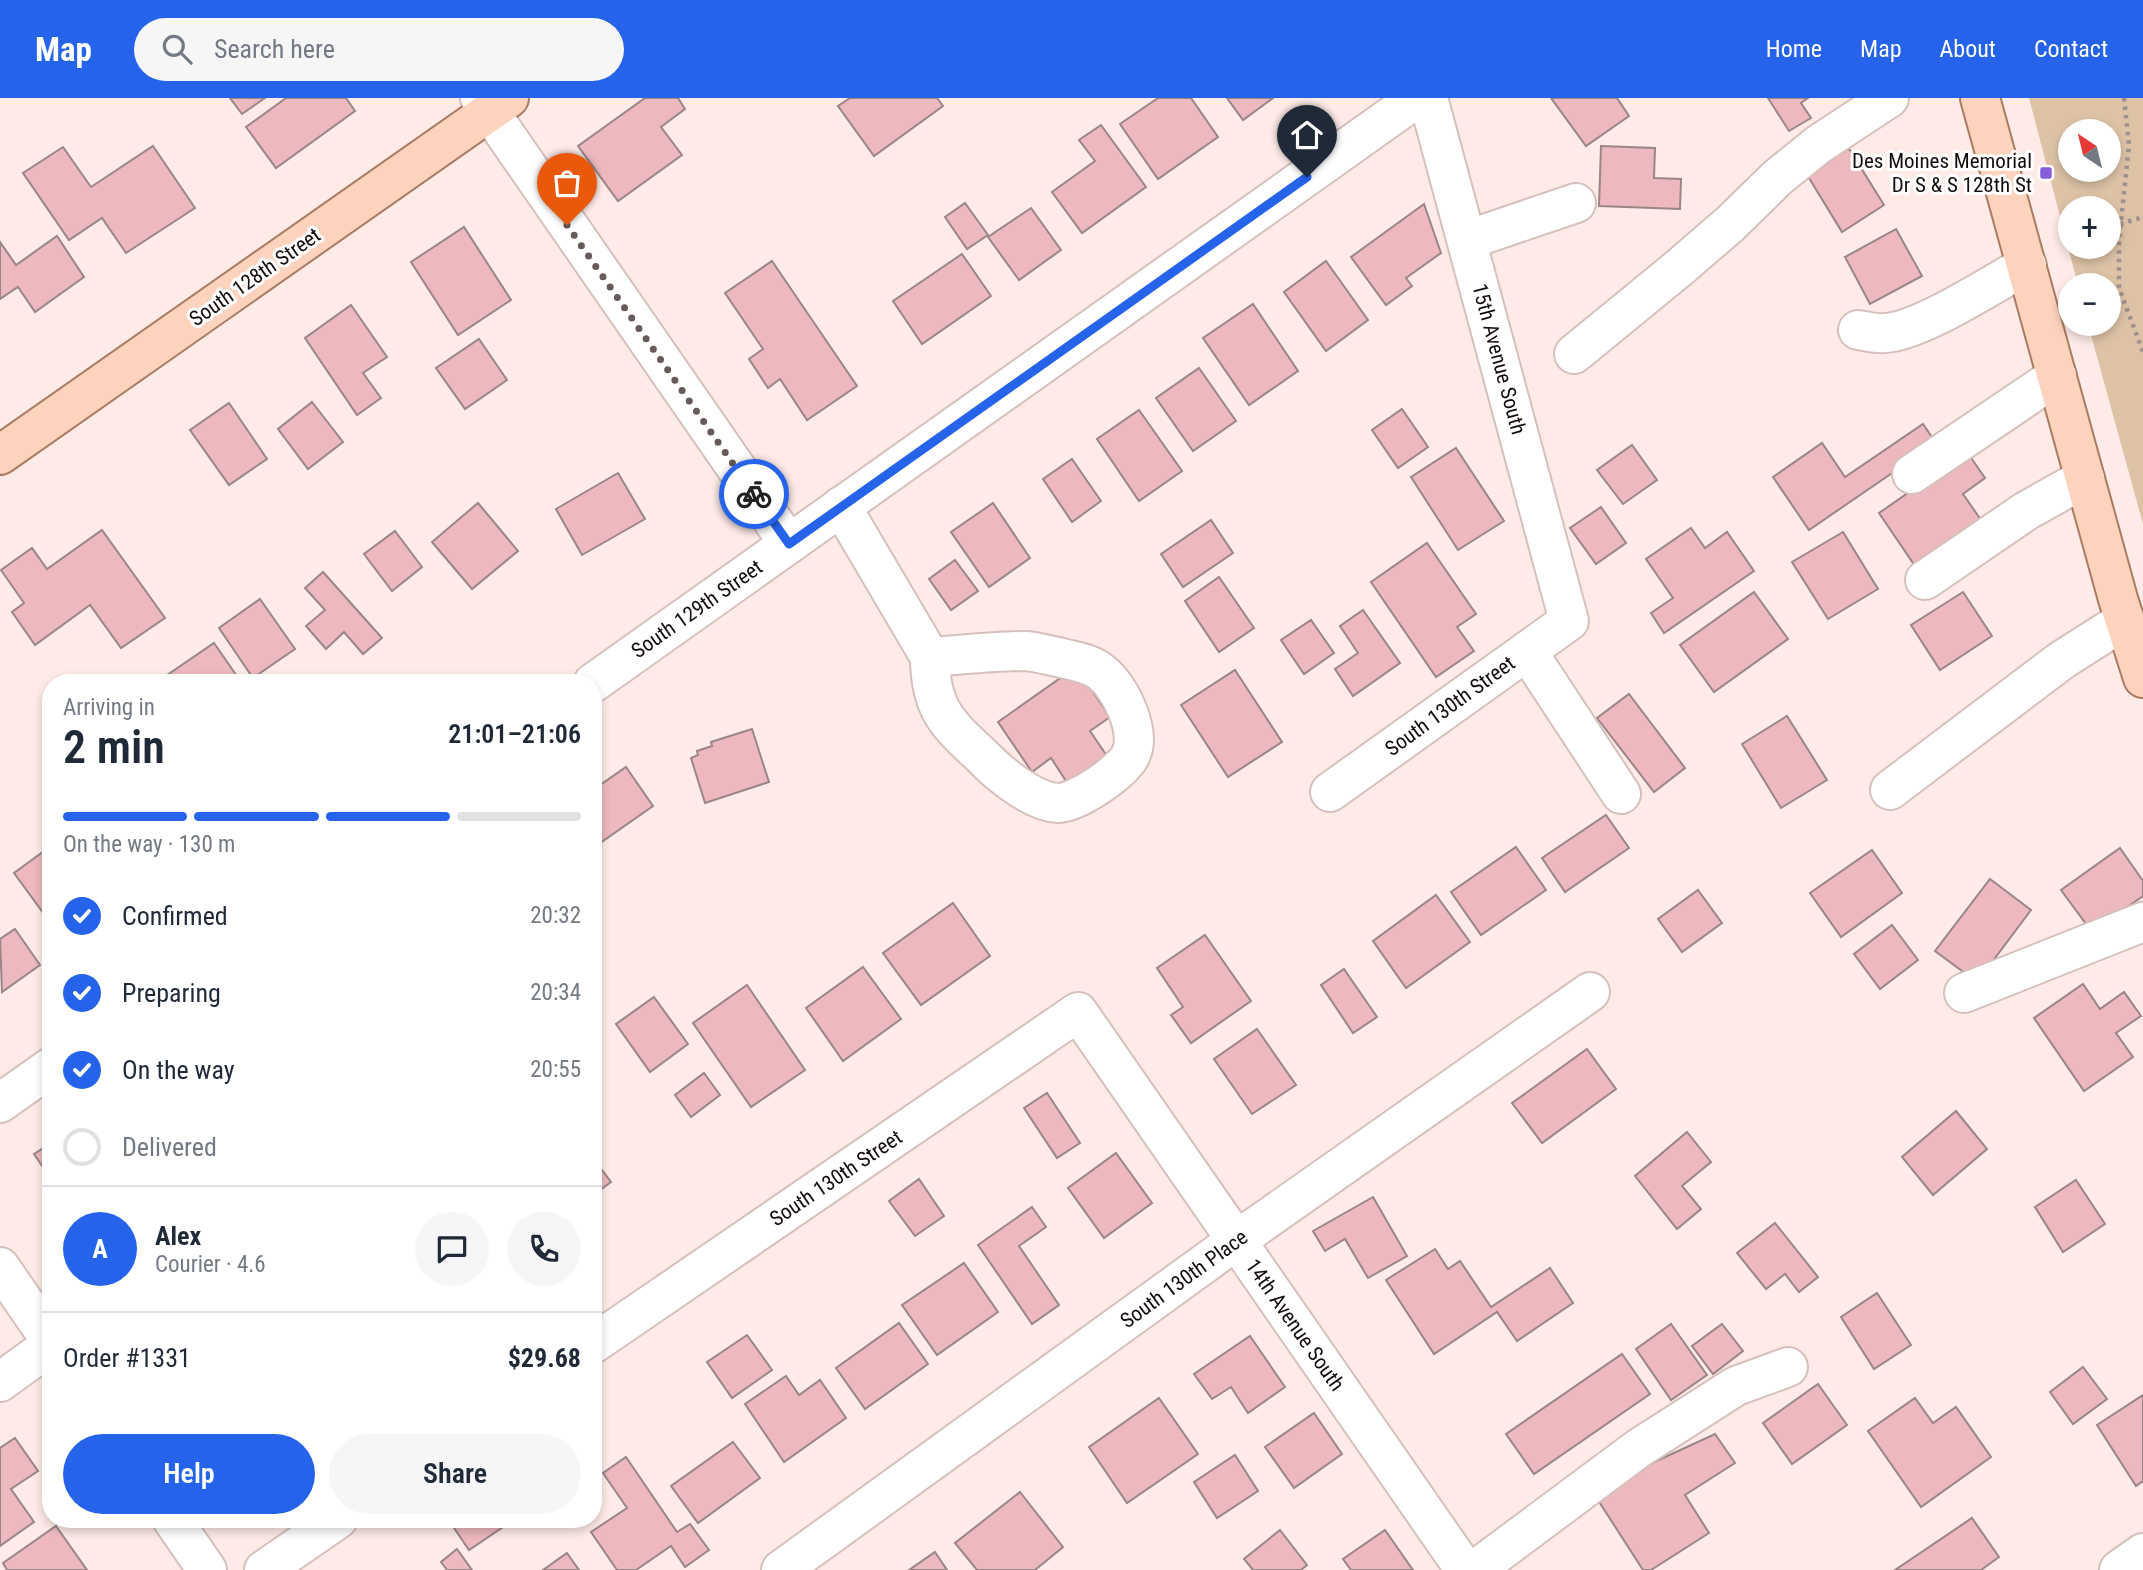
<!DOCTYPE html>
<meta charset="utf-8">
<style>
body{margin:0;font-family:"Roboto Condensed",sans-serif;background:#f6f6f7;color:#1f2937;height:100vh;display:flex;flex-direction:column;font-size:26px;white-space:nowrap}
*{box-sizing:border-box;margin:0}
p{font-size:23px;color:#747a83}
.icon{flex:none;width:38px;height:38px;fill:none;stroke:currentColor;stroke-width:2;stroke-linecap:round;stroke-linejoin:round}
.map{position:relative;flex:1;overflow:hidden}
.details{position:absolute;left:42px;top:576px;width:560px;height:854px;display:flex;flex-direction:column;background:#fff;border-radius:28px;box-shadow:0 4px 10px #0003}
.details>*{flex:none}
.needle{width:46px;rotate:325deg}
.tools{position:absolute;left:2058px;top:21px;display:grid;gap:14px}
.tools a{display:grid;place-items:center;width:63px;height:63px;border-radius:50%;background:#fff;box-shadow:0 4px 10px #0003;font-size:35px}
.pin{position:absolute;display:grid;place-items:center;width:60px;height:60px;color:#fff;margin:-72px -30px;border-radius:50% 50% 50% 0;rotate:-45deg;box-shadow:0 0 7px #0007}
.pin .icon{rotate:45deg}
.courier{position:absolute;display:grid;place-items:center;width:70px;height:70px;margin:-35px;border:5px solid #2563eb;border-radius:50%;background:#fff;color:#222;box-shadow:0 2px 9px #0007}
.summary em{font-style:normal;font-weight:600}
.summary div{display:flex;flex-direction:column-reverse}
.summary{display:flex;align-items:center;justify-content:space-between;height:119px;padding:0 21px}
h1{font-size:46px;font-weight:600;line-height:52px}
.bar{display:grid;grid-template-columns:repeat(4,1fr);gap:10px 7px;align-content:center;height:84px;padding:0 21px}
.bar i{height:9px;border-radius:5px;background:#e0e1e3}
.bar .on{background:#2563eb}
.bar p{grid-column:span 4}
.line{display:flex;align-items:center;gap:18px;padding:0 21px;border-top:2px solid #e0e1e3}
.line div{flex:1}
.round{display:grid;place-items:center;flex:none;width:74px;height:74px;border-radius:37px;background:#f6f6f7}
ol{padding:0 21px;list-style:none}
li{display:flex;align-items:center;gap:21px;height:77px}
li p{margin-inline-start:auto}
li .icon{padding:7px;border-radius:50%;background:#2563eb;color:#fff;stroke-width:4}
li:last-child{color:#747a83}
li i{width:38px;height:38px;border:4px solid #e0e1e3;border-radius:50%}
.primary-button{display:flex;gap:14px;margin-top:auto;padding:14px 21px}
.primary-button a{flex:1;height:80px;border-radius:42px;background:#2563eb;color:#fff;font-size:28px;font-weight:600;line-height:80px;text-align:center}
.primary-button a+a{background:#f6f6f7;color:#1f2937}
header{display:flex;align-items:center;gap:42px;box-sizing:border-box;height:98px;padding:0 35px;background:#2563eb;color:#fff}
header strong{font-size:33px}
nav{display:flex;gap:38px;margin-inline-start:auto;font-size:24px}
.search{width:490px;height:63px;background:#f6f6f7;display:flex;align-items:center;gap:18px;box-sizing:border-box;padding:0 24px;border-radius:38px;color:#747a83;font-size:26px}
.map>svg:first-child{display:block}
</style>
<header>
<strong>Map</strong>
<div class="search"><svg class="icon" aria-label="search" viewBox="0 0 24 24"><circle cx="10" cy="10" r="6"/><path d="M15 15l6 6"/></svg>Search here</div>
<nav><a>Home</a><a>Map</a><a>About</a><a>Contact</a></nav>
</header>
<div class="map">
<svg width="2143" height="1472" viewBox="0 0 2143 1472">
<rect width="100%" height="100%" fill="#feebe8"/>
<!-- green -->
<path fill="#ddc2a6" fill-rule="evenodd" d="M 2029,0 L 2143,0 L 2143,426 L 2088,226 L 2109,226 L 2109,187 L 2078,187 ZM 2070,33 L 2109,33 L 2109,72 L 2070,72 ZM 2070,110 L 2109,110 L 2109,149 L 2070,149 Z"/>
<!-- building -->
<g fill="#edb8be" stroke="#9a8587" stroke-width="2">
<path d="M 230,0 L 265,0 L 242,16 Z"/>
<path d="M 286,0 L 346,0 L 355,13 L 276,70 L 246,29 Z"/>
<path d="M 645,0 L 678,0 L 685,11 L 661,29 L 682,57 L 618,103 L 578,48 Z"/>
<path d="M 850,0 L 937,0 L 943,8 L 874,58 L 838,8 Z"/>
<path d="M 1158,0 L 1191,0 L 1218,39 L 1158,81 L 1120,26 Z"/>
<path d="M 1227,0 L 1273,0 L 1243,22 Z"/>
<path d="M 1551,0 L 1617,0 L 1629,18 L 1586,48 Z"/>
<path d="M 1768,0 L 1808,0 L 1801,5 L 1811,20 L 1789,33 Z"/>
<path d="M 1101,27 L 1146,89 L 1082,135 L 1052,94 L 1095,63 L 1079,42 Z"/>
<path d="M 153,48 L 195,110 L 126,155 L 102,120 L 69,142 L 23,75 L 63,49 L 91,89 Z"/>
<path d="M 1601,48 L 1655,50 L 1654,80 L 1681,81 L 1680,111 L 1599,108 Z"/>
<path d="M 1848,49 L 1884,107 L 1842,134 L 1806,75 Z"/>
<path d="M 965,105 L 988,137 L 967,151 L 945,119 Z"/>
<path d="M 1424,106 L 1441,155 L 1406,180 L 1412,188 L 1386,207 L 1351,159 Z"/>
<path d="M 1031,110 L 1061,152 L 1019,182 L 988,139 Z"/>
<path d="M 464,129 L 511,202 L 458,237 L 411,164 Z"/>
<path d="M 1896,131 L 1922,178 L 1870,206 L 1845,159 Z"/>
<path d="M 57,138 L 84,179 L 35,214 L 18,189 L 0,201 L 0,144 L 16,167 Z"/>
<path d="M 962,156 L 991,198 L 922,246 L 893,203 Z"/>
<path d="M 772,163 L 857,288 L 807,322 L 780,281 L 768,290 L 749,261 L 763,251 L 725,195 Z"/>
<path d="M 1326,163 L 1368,222 L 1326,253 L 1284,194 Z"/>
<path d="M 1253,206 L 1298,273 L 1249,307 L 1203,240 Z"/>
<path d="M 351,207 L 387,259 L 363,275 L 381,300 L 357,317 L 305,240 Z"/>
<path d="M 479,241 L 507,282 L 465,311 L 436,270 Z"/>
<path d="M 1199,270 L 1236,323 L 1193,353 L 1156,300 Z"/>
<path d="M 312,304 L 343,344 L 308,371 L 278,331 Z"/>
<path d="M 229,305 L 267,361 L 229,387 L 190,332 Z"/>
<path d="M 1402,311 L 1428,349 L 1398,370 L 1372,332 Z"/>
<path d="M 1139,312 L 1182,373 L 1139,403 L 1097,341 Z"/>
<path d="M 1923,326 L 1936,345 L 1809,432 L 1773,379 L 1822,345 L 1845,379 Z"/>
<path d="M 1632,347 L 1657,382 L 1623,406 L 1597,372 Z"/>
<path d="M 1456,350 L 1504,423 L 1458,452 L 1411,379 Z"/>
<path d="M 1967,354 L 1985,380 L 1963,396 L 1981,422 L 1915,468 L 1879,415 Z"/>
<path d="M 1072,361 L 1101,403 L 1072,424 L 1043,381 Z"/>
<path d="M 618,375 L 645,421 L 582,457 L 556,411 Z"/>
<path d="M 478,405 L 518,453 L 472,491 L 432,444 Z"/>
<path d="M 993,405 L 1030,460 L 989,489 L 951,434 Z"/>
<path d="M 1601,409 L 1626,445 L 1596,466 L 1570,430 Z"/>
<path d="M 1211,422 L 1233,455 L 1183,489 L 1161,456 Z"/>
<path d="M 1691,430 L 1705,450 L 1727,434 L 1754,473 L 1664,535 L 1651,515 L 1673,500 L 1646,461 Z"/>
<path d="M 102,432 L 165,520 L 121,550 L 90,507 L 35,547 L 12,514 L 24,505 L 1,472 L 32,450 L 47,471 Z"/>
<path d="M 395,433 L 422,469 L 392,493 L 364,456 Z"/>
<path d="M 1843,434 L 1878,491 L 1828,521 L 1792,464 Z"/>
<path d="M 1427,445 L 1476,516 L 1457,529 L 1474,553 L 1436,579 L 1371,484 Z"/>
<path d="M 955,462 L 978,493 L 951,512 L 929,481 Z"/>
<path d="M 323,474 L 382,540 L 363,556 L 344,534 L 326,551 L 306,528 L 325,512 L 305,490 Z"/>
<path d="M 1219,479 L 1254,530 L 1219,554 L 1185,503 Z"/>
<path d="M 1754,494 L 1788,541 L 1714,594 L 1680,547 Z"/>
<path d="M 1963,494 L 1992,538 L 1940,572 L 1911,527 Z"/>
<path d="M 260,501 L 295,551 L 253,580 L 219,530 Z"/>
<path d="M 1363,512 L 1400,565 L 1353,598 L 1335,571 L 1358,555 L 1340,528 Z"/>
<path d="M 1311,522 L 1334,555 L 1304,576 L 1281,542 Z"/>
<path d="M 214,545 L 241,584 L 157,584 Z"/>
<path d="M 1076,569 L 1110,619 L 1090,633 L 1107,658 L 1068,686 L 1051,660 L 1032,674 L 998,624 Z"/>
<path d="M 1235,572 L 1282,644 L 1228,679 L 1181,607 Z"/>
<path d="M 1629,596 L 1685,670 L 1654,694 L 1597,620 Z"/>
<path d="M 1787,618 L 1827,682 L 1781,710 L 1742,646 Z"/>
<path d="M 752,631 L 769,684 L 705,705 L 691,660 L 698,657 L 697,653 L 712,648 L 711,644 Z"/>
<path d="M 626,669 L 653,708 L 593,750 L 593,692 Z"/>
<path d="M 1606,717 L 1629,750 L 1565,794 L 1542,760 Z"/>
<path d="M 51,748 L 51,811 L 44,816 L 14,775 Z"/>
<path d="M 1516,749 L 1546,792 L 1481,837 L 1451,794 Z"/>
<path d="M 2120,750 L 2143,783 L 2143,798 L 2092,834 L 2061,792 Z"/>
<path d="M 1872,752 L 1902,795 L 1841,839 L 1810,795 Z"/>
<path d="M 1990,781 L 2031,812 L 1977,884 L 1935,853 Z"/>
<path d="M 1698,792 L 1722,825 L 1682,854 L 1658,821 Z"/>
<path d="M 1436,797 L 1470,844 L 1406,890 L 1373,843 Z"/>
<path d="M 953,805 L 990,858 L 921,907 L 883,855 Z"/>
<path d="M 1892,827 L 1918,862 L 1880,891 L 1854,856 Z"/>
<path d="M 15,831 L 40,867 L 2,894 L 0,841 Z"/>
<path d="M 1205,837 L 1251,903 L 1191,945 L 1171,917 L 1183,909 L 1157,870 Z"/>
<path d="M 863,869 L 901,921 L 843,963 L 806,910 Z"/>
<path d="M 1344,871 L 1377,919 L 1353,935 L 1321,887 Z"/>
<path d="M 2083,886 L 2100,911 L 2124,894 L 2141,918 L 2116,935 L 2133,959 L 2084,993 L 2034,920 Z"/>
<path d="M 747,887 L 805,972 L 751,1009 L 693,925 Z"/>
<path d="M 654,899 L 688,946 L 650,974 L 616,926 Z"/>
<path d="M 1257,931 L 1296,987 L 1252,1016 L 1214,961 Z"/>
<path d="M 1587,951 L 1616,991 L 1542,1045 L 1512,1005 Z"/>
<path d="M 704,975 L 720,997 L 691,1019 L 675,997 Z"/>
<path d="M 1047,995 L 1080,1045 L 1057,1060 L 1024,1010 Z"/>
<path d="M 1956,1013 L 1987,1051 L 1933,1097 L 1902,1059 Z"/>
<path d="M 1687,1034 L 1711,1064 L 1682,1088 L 1701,1111 L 1677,1131 L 1635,1078 Z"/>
<path d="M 51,1045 L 51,1081 L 34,1056 Z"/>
<path d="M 1116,1055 L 1152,1105 L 1104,1140 L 1068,1090 Z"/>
<path d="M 593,1060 L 611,1084 L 593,1097 Z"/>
<path d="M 919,1081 L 944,1118 L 915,1138 L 889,1103 Z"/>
<path d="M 2076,1082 L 2105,1126 L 2063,1154 L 2035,1109 Z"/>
<path d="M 1373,1099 L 1407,1158 L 1368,1180 L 1345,1141 L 1325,1153 L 1313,1133 Z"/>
<path d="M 1032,1109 L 1046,1129 L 1019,1148 L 1059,1207 L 1032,1226 L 978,1147 Z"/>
<path d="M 1775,1125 L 1818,1179 L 1799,1194 L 1785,1176 L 1766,1191 L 1737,1155 Z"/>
<path d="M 1435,1151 L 1448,1171 L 1460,1163 L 1491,1209 L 1550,1170 L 1573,1205 L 1517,1243 L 1497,1214 L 1434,1256 L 1386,1182 Z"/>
<path d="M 964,1165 L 998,1214 L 937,1257 L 902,1207 Z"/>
<path d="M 1877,1195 L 1911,1247 L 1874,1271 L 1841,1219 Z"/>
<path d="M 899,1225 L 928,1266 L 865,1311 L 836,1270 Z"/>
<path d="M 1671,1226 L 1707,1277 L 1671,1302 L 1636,1251 Z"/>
<path d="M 1722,1226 L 1743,1253 L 1713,1276 L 1692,1248 Z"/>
<path d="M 747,1237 L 772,1272 L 732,1300 L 707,1264 Z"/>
<path d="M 1250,1238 L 1285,1289 L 1248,1315 L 1231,1289 L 1212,1301 L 1194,1276 Z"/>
<path d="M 1622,1256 L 1650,1296 L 1534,1376 L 1506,1336 Z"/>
<path d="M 2083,1269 L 2107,1301 L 2073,1326 L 2050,1294 Z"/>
<path d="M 786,1278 L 799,1297 L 820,1282 L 846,1320 L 784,1364 L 745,1306 Z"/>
<path d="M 1818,1286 L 1847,1327 L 1792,1366 L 1763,1325 Z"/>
<path d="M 2143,1297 L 2143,1383 L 2136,1388 L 2097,1327 Z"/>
<path d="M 1159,1300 L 1198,1356 L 1127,1405 L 1089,1349 Z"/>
<path d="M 1915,1300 L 1933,1325 L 1956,1309 L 1991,1359 L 1921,1409 L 1868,1333 Z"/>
<path d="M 1314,1315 L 1342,1356 L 1294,1390 L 1265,1349 Z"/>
<path d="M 1715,1336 L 1735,1365 L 1685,1397 L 1709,1435 L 1651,1472 L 1643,1472 L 1596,1399 L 1639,1371 Z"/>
<path d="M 15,1340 L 38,1373 L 11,1391 L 34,1424 L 0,1448 L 0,1350 Z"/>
<path d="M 733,1344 L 760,1380 L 698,1425 L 671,1388 Z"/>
<path d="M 1235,1357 L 1258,1393 L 1217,1420 L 1194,1384 Z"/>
<path d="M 626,1359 L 677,1434 L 690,1426 L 709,1452 L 685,1469 L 671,1448 L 636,1472 L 617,1472 L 591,1434 L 627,1410 L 603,1375 Z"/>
<path d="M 1020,1394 L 1063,1449 L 1035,1472 L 977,1472 L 955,1445 Z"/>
<path d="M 1972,1420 L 1999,1459 L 1981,1472 L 1895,1472 Z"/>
<path d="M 448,1421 L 515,1421 L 469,1452 Z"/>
<path d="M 56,1428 L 87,1472 L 7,1472 L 3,1465 Z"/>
<path d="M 1280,1432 L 1307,1467 L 1301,1472 L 1253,1472 L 1244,1461 Z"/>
<path d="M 1385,1432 L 1413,1472 L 1351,1472 L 1343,1461 Z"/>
<path d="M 457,1451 L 472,1472 L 447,1472 L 441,1464 Z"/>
<path d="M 935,1454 L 947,1472 L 909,1472 Z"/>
<path d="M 567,1455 L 579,1472 L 543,1472 Z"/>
</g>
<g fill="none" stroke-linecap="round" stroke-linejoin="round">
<!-- minor casing -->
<g stroke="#d6c0bc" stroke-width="42">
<g id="minor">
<path d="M 480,0 L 789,446"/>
<path d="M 1467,142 L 1576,105"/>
<path d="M 1858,232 C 1866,233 1876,236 1885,235 C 1921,233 1992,186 2027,167"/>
<path d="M 1574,256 L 1679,170 L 1730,126 L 1777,80 L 1819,46 L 1889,0"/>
<path d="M 1912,376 L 2057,278"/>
<path d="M 841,408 L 930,559 C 930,610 947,626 982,658 C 998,675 1033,704 1058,705 C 1077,705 1124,673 1131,656 C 1142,632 1118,584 1098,572 C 1088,565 1074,563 1062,560 C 1051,558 1038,554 1026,553 C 994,553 961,557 930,559"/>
<path d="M 1925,482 L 2026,413 L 2085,380"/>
<path d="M 1527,553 L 1621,696"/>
<path d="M 593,585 L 1417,0"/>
<path d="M 1890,692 L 2062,562 L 2125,522"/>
<path d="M 1330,694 L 1569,523 L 1428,0"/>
<path d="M 1964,895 L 2143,824"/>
<path d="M 0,1005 L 51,969"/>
<path d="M 0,1169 L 51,1243"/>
<path d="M 593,1246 L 1078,914 L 1465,1472"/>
<path d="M 0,1284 L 51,1247"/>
<path d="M 172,1421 L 207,1472"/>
<path d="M 264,1472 L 338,1421"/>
<path d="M 781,1472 L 1237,1142 L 1590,894"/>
<path d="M 1475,1472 L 1639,1350 L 1736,1288 L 1788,1269"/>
<path d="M 2119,1472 L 2143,1455"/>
</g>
</g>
<!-- major casing -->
<g stroke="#aa7b62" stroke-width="42">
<g id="major">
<path d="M 1980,0 L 2118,501 L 2143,580"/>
<path d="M 0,357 L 509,0"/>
</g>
</g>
<!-- path -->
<g stroke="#9f918e" stroke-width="4.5" stroke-dasharray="3.5 5" stroke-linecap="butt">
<path d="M 2124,0 L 2129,47 L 2119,143 L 2119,190 L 2143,254"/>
<path d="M 2120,126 L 2143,119"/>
</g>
<!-- minor -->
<use href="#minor" stroke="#fff" stroke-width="38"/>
<!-- major -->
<use href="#major" stroke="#fdd3bd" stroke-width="38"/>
</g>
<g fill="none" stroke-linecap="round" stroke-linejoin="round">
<!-- done -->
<path stroke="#665b58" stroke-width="7" stroke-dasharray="0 12.6" d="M 567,127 L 754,396"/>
<!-- route -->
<path stroke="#2563eb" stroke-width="9" d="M 754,396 L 789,446 L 1307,79"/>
</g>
<!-- markers -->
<rect fill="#845fd9" stroke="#fff" stroke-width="2.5" x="2039" y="68" width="14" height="14" rx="3.5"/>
<g text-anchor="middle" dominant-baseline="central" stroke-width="6" stroke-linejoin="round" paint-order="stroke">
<!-- poi labels -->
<g font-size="21" fill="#140d0b" stroke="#fff" text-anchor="end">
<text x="2032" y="63">Des Moines Memorial<tspan x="2032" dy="24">Dr S &amp; S 128th St</tspan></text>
</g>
<!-- street labels -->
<g font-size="21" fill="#140d0b" stroke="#fff">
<text transform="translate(255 179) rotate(-35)">South 128th Street</text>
<text transform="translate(1499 261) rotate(75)">15th Avenue South</text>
<text transform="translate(697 511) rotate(-35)">South 129th Street</text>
<text transform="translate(1450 608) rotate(-36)">South 130th Street</text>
<text transform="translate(836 1080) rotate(-34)">South 130th Street</text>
<text transform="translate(1184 1181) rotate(-36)">South 130th Place</text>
<text transform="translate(1295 1227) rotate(55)">14th Avenue South</text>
</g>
</g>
</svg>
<div class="tools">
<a><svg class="needle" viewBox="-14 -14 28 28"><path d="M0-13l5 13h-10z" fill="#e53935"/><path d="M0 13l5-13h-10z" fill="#747a83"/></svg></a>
<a>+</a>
<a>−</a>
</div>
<div class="pin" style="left:567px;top:127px;background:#ea580c"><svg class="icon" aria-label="bag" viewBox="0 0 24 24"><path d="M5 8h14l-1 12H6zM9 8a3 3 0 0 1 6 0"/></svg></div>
<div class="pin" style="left:1307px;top:79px;background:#1f2937"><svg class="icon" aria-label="home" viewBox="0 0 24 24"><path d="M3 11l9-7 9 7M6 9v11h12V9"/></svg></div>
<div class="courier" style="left:754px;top:396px"><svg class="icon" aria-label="bike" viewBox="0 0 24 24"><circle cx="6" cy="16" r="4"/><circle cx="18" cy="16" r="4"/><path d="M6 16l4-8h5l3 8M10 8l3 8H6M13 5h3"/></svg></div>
<section class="details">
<div class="summary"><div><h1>2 min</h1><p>Arriving in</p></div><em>21:01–21:06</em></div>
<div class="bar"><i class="on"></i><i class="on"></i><i class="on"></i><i></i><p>On the way · 130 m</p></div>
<ol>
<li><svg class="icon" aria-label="check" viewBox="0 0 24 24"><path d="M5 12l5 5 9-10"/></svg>Confirmed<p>20:32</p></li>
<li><svg class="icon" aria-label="check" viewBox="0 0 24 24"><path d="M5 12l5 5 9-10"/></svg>Preparing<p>20:34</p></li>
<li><svg class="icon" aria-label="check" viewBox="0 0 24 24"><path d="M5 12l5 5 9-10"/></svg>On the way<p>20:55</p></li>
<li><i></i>Delivered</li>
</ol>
<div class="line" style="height:126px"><b class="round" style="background:#2563eb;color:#fff">A</b><div><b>Alex</b><p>Courier · 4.6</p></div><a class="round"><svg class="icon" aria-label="chat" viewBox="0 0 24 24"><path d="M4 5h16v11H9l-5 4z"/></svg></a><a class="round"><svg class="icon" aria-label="phone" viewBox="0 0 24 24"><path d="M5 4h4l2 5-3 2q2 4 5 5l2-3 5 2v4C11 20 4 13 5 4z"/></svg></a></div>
<div class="line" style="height:91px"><div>Order #1331</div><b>$29.68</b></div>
<div class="primary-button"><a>Help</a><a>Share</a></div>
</section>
</div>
